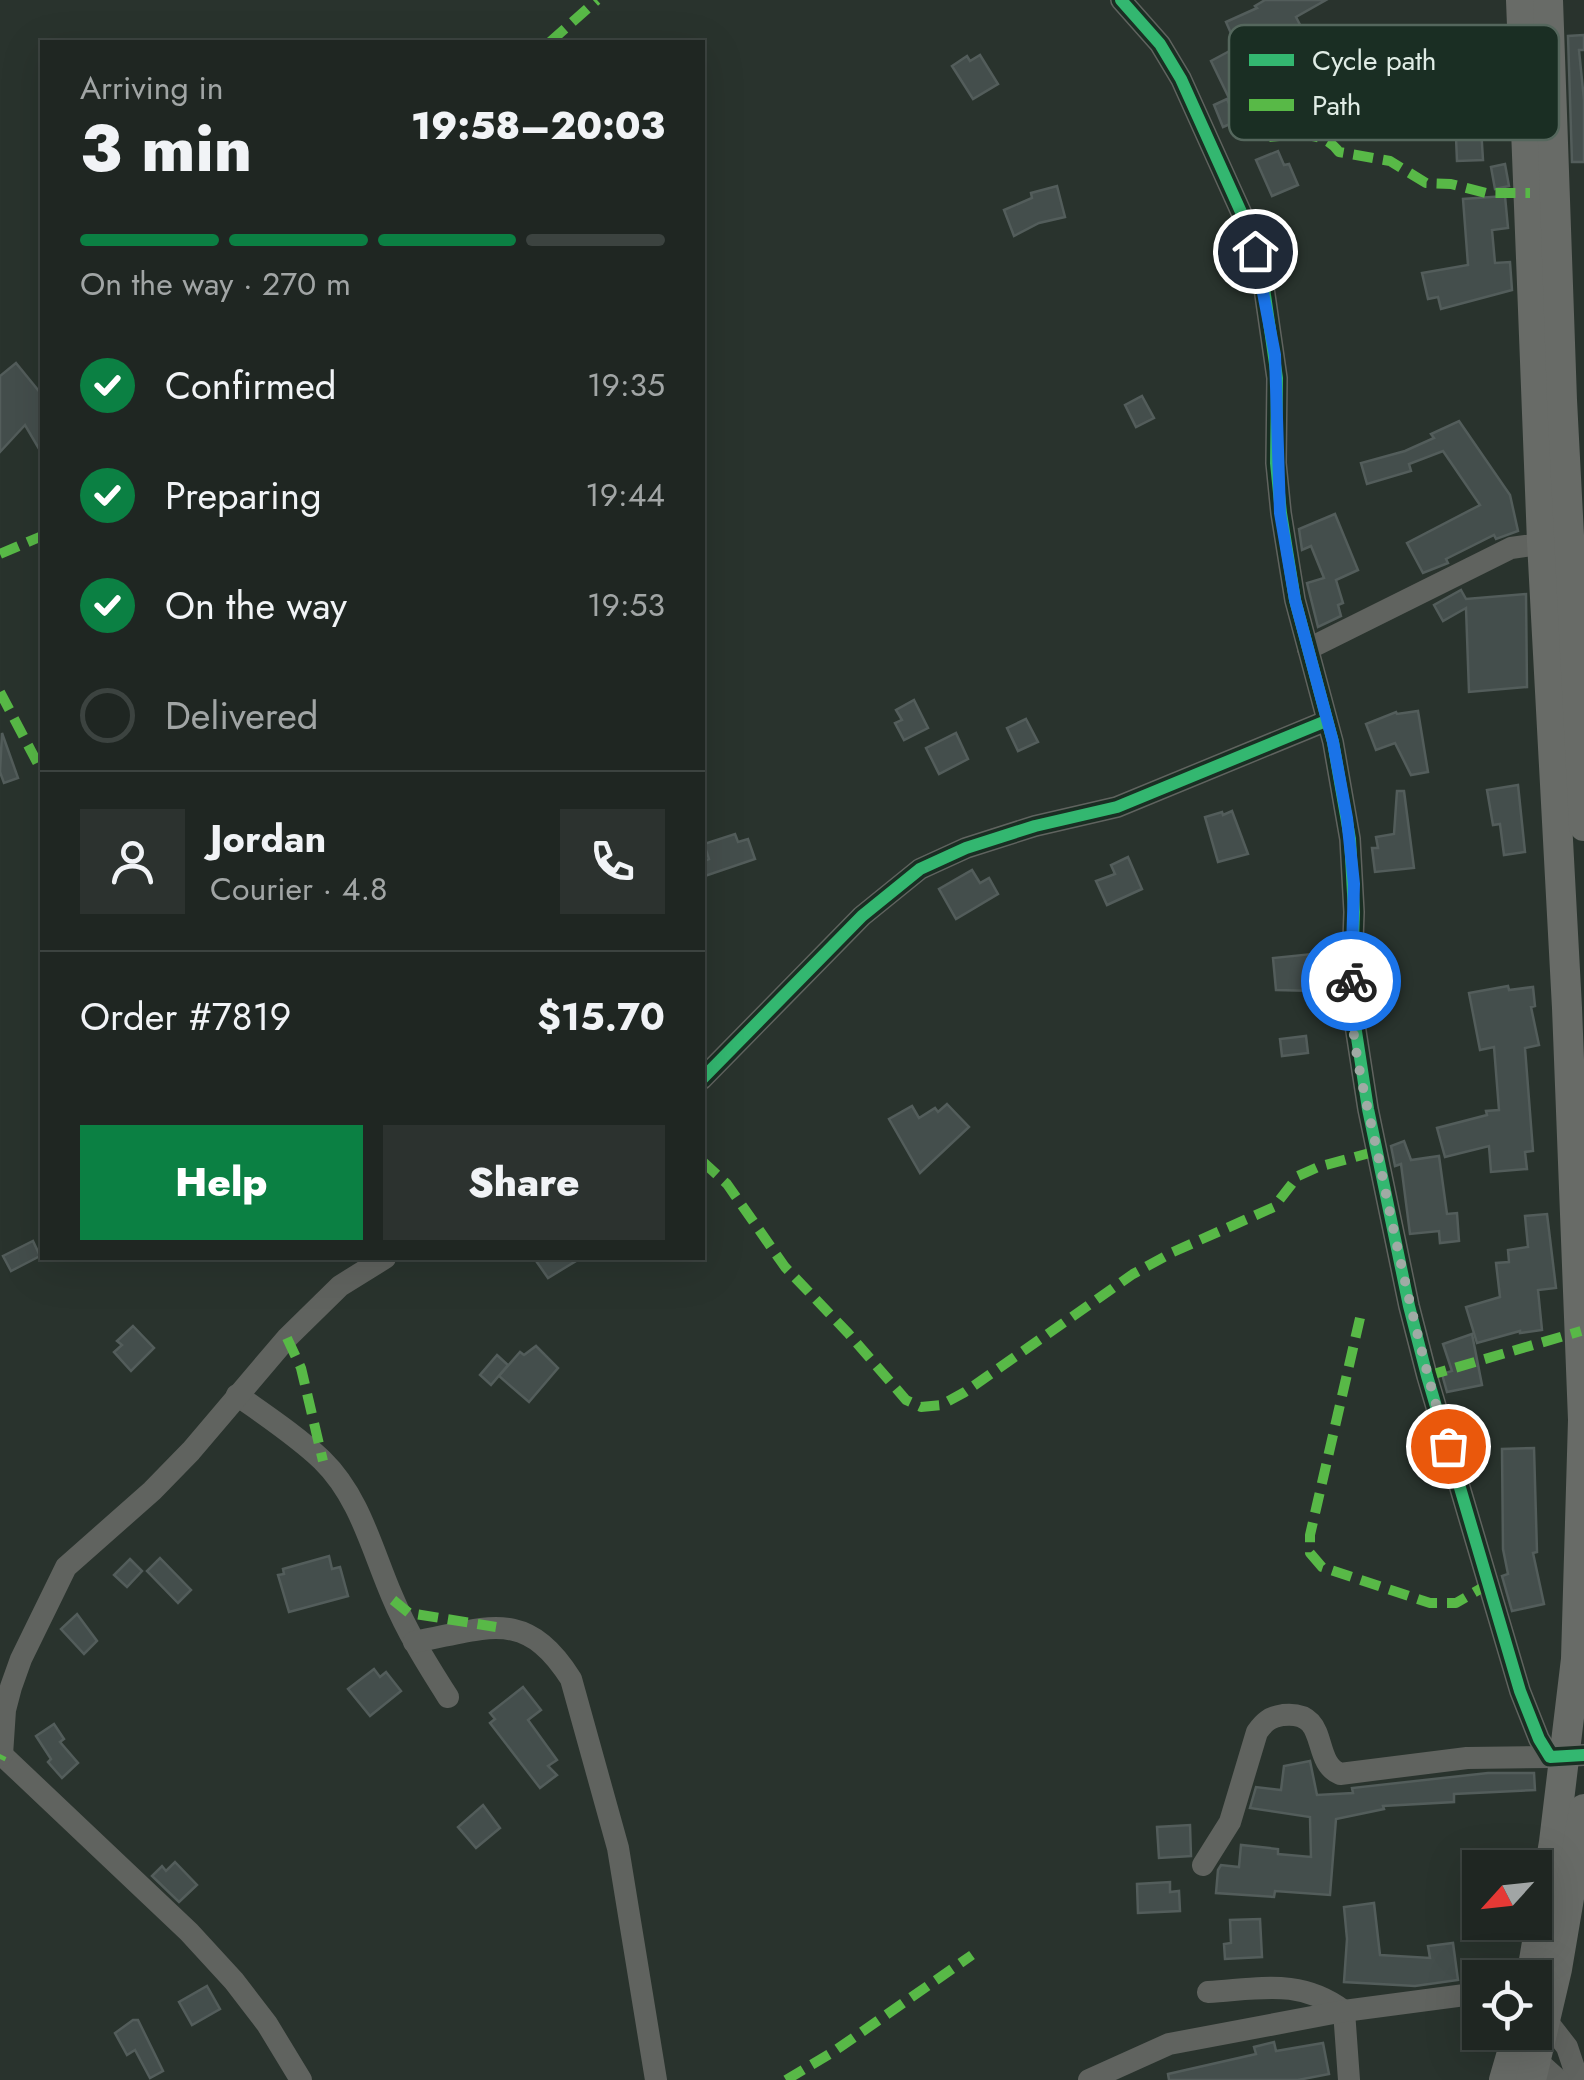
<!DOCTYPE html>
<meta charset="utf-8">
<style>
body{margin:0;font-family:Jost,sans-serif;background:#2c322f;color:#f1f3f6;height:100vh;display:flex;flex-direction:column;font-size:38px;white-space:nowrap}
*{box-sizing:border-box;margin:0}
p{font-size:32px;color:#a1a5a5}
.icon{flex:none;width:55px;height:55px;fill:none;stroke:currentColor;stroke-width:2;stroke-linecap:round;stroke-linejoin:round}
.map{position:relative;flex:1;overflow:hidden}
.drawer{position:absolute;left:40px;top:40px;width:665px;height:1220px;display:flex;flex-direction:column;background:#1f2622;border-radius:0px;box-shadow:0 10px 40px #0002,0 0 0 2px #3c4340}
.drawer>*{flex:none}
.needle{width:65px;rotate:243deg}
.controls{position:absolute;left:1462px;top:1850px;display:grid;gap:20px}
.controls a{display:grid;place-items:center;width:90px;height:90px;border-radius:0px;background:#1f2622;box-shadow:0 10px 40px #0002,0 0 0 2px #3c4340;font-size:50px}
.pin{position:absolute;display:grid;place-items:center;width:85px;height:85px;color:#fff;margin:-42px;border:5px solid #fff;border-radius:50%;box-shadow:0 2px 10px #0007}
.courier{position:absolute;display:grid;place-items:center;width:100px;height:100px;margin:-50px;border:8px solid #1a73e8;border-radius:50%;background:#fff;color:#222;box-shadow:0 2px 12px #0007}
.headline em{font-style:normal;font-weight:800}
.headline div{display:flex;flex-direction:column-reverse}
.headline{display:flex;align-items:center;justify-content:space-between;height:170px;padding:0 40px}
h1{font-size:65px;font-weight:800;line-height:75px}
.bar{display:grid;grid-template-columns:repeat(4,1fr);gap:15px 10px;align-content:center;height:120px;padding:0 40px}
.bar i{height:12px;border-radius:8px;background:#3c4340}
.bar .active{background:#0b8043}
.bar p{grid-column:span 4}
.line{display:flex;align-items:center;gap:25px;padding:0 40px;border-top:2px solid #3c4340}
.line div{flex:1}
.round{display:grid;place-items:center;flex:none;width:105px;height:105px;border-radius:0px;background:#2c322f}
ol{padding:0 40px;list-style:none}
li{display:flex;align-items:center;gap:30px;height:110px}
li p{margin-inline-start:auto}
li .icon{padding:10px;border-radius:50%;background:#0b8043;color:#fff;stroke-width:4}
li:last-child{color:#a1a5a5}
li i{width:55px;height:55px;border:5px solid #3c4340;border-radius:50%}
.action{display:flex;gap:20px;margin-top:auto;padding:20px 40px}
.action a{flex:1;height:115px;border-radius:0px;background:#0b8043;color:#fff;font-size:40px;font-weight:800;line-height:115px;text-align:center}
.action a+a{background:#2c322f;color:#f1f3f6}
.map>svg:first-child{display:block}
</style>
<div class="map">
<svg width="1584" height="2080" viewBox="0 0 1584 2080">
<rect width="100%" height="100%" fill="#29332d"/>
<!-- building -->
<g fill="#444e4c" stroke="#535d5b" stroke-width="2.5">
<path d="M 1265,0 L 1326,0 L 1296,17 L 1309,42 L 1327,32 L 1336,48 L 1347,43 L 1358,69 L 1331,80 L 1319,52 L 1229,98 L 1211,61 L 1237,47 L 1226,22 L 1257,8 L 1255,6 Z"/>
<path d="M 1584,35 L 1584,50 L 1579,50 L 1584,100 L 1584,162 L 1572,162 L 1568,36 Z"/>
<path d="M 1479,44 L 1487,97 L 1487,128 L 1481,128 L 1483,160 L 1457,161 L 1454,89 L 1461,89 L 1455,48 Z"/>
<path d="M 980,55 L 998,84 L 973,99 L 952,66 L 967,56 L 970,61 Z"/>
<path d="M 1227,99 L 1237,121 L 1223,127 L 1214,105 Z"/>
<path d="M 1278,151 L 1284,165 L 1289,164 L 1298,185 L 1272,196 L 1256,160 Z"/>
<path d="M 1505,164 L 1509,186 L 1495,189 L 1491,167 Z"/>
<path d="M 1057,186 L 1065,217 L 1039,223 L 1014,236 L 1004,210 L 1032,198 L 1031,193 Z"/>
<path d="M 1505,196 L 1508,228 L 1492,230 L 1495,263 L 1510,262 L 1512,290 L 1441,309 L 1438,297 L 1428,299 L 1422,273 L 1468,265 L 1463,199 Z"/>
<path d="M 16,363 L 42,395 L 42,454 L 25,425 L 0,452 L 0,376 Z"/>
<path d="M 1142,396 L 1154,418 L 1136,427 L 1125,405 Z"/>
<path d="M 1459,421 L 1510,495 L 1518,531 L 1496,539 L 1494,535 L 1446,559 L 1448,563 L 1423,573 L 1407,543 L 1480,505 L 1443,451 L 1409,464 L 1411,471 L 1367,484 L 1361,463 L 1405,451 L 1434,438 L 1431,434 Z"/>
<path d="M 1335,514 L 1358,570 L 1336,580 L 1343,603 L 1338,605 L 1341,616 L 1318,627 L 1307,583 L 1324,578 L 1311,546 L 1302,550 L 1299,529 Z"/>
<path d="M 1461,590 L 1466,599 L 1526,594 L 1527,687 L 1469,692 L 1466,608 L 1443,621 L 1434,605 Z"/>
<path d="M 914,700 L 928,728 L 904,740 L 895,723 L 902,720 L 896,710 Z"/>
<path d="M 1418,711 L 1428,772 L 1411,775 L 1395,743 L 1376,750 L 1366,724 L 1396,712 L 1397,714 Z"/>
<path d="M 1026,719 L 1038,742 L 1018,751 L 1007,728 Z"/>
<path d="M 2,733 L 18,778 L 4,783 L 0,772 Z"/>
<path d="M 956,733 L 968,759 L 939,774 L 926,748 Z"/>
<path d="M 1518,785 L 1525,852 L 1504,855 L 1500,824 L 1493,825 L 1487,790 Z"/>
<path d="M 1397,791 L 1404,791 L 1414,868 L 1375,872 L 1372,848 L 1378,848 L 1376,837 L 1394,834 Z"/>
<path d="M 1232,811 L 1248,854 L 1218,862 L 1205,817 L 1222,812 L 1223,815 Z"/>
<path d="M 735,834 L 738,842 L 748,839 L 755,859 L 702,877 L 702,862 L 709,859 L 704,844 Z"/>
<path d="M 1128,857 L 1142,889 L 1107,905 L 1096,881 L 1115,874 L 1111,865 Z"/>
<path d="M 972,870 L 980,883 L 989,878 L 998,894 L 956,919 L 939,889 Z"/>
<path d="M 1312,954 L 1315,991 L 1276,990 L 1273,958 Z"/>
<path d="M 1508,986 L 1509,990 L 1533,987 L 1535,1006 L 1531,1007 L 1539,1045 L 1525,1048 L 1533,1151 L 1525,1152 L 1527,1169 L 1491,1172 L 1489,1146 L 1445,1157 L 1437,1128 L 1487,1115 L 1486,1111 L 1499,1110 L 1494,1047 L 1480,1050 L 1469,993 Z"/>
<path d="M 1306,1036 L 1308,1053 L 1282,1056 L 1280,1039 Z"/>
<path d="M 947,1104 L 969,1127 L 920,1173 L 889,1119 L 912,1106 L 919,1118 L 935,1108 L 938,1112 Z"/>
<path d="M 1404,1141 L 1411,1160 L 1439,1156 L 1447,1214 L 1457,1213 L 1459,1241 L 1440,1243 L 1439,1231 L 1410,1234 L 1401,1164 L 1395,1166 L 1391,1146 Z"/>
<path d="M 1547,1214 L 1556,1288 L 1538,1290 L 1542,1330 L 1520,1333 L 1520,1331 L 1477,1343 L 1466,1307 L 1500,1297 L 1496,1263 L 1509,1262 L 1508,1250 L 1528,1247 L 1525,1216 Z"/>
<path d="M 33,1241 L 40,1256 L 11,1271 L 3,1256 Z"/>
<path d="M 534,1258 L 581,1258 L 548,1278 Z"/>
<path d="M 133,1326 L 154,1348 L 131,1371 L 114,1352 L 122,1345 L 117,1341 Z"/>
<path d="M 1472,1334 L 1482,1385 L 1447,1392 L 1442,1374 L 1452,1371 L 1443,1344 Z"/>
<path d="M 536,1346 L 558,1368 L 529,1402 L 499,1376 L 520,1352 L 524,1355 Z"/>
<path d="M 497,1355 L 508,1365 L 491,1385 L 480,1375 Z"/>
<path d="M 1534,1448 L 1537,1552 L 1533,1553 L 1544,1604 L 1512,1611 L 1502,1576 L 1508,1574 L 1503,1549 L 1502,1449 Z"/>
<path d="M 329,1556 L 332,1569 L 340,1567 L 348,1596 L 289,1612 L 278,1575 L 284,1574 L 283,1569 Z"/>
<path d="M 160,1558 L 191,1590 L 178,1603 L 147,1571 Z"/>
<path d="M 130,1559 L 142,1571 L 127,1587 L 114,1575 Z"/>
<path d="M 77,1614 L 97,1641 L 84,1654 L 61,1629 Z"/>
<path d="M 374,1669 L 380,1677 L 386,1672 L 401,1691 L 370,1716 L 348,1689 Z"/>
<path d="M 523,1687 L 541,1710 L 528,1720 L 557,1760 L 548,1766 L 557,1775 L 540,1788 L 490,1723 L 495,1719 L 490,1713 Z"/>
<path d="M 54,1724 L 64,1739 L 60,1742 L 78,1763 L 62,1778 L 48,1762 L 51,1759 L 36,1736 Z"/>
<path d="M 1310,1761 L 1317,1795 L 1353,1793 L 1352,1788 L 1488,1773 L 1534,1773 L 1535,1790 L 1454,1794 L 1454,1802 L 1383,1806 L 1384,1809 L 1336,1819 L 1330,1895 L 1275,1891 L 1274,1897 L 1216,1893 L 1218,1870 L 1221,1865 L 1239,1867 L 1241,1845 L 1278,1849 L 1278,1854 L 1311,1857 L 1310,1817 L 1250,1808 L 1256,1787 L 1281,1790 L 1284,1766 Z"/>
<path d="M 483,1805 L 500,1828 L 476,1848 L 458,1827 Z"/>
<path d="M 1190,1825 L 1191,1856 L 1159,1858 L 1157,1827 Z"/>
<path d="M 175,1862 L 197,1885 L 179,1902 L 152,1876 L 162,1866 L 166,1871 Z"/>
<path d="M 1170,1882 L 1170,1892 L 1179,1891 L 1180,1911 L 1138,1913 L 1137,1884 Z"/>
<path d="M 1374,1903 L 1380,1955 L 1430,1958 L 1428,1946 L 1453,1943 L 1458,1980 L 1415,1986 L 1344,1982 L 1347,1939 L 1344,1907 Z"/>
<path d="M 1260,1919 L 1262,1957 L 1225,1959 L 1224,1944 L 1231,1943 L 1230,1920 Z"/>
<path d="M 207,1986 L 220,2009 L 192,2025 L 179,2002 Z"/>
<path d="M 133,2020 L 138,2020 L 163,2071 L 150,2078 L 135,2050 L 127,2055 L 115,2033 Z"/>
<path d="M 1274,2042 L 1276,2051 L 1323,2043 L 1329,2074 L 1298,2080 L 1169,2080 L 1168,2074 L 1256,2054 L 1254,2047 Z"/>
</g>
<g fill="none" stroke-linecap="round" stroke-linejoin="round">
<!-- minor -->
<g stroke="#60635f" stroke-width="22">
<path d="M 1121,0 L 1160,44 L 1181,79 L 1241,212 L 1264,288 L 1277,378 L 1276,463 L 1281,513 L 1295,600 L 1333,742 L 1350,839 L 1354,912 L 1351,999 L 1368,1109 L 1409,1306 L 1427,1376 L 1520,1691 L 1539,1739 L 1550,1757 L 1584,1755"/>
<path d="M 1308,649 L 1511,548 L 1555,542"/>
<path d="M 702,1079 L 862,916 L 920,869 L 966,848 L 1035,826 L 1117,807 L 1326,721"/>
<path d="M 237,1395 C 265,1415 297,1436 322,1460 C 360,1497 372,1550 392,1596 C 407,1632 427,1664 448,1697"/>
<path d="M 414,1642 C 486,1629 525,1606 571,1679 L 618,1848 L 656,2080"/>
<path d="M 0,1753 L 189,1932 L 234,1981 L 267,2024 L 301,2080"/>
<path d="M 2,1755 L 5,1710 L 11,1687 L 21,1659 L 66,1567 L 152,1491 L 191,1451 L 287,1338 L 340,1286 L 385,1258"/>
<path d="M 1203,1865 L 1230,1822 L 1257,1732 C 1264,1722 1270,1717 1283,1715 C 1331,1710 1310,1761 1340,1774 L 1467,1758 L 1550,1757"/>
<path d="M 1208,1992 C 1260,1989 1300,1978 1344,2011"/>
<path d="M 1344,2011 L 1349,2080"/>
<path d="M 1539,2011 L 1567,2047 L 1578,2080"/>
<path d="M 1526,2057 L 1537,2061 L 1558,2080"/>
<path d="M 1089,2080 L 1169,2044 L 1344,2011 L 1480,1993"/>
</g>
<!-- major -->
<g stroke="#686b67" stroke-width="30">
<path d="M 1521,0 L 1542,542 L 1567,1008 L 1583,1420 L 1576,1659 L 1554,1842 L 1531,1978"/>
<path d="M 1548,0 L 1562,400 L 1584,826"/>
<path d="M 1504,2080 L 1518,2032"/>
<path d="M 1531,2080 L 1557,1969 L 1584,1809"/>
</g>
<!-- quiet -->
<g stroke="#58b947" stroke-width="10" stroke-dasharray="20 10" stroke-linecap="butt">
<path d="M 550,42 L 597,0"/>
<path d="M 1269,137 C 1294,134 1323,130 1339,152 L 1390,161 L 1426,183 L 1451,184 L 1486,193 L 1530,193"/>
<path d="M 0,554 L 42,536"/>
<path d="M 0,692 L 38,764"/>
<path d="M 702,1161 L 727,1184 L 785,1267 L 848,1333 L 906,1400 L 921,1407 L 941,1405 L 965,1392 L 1133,1274 L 1173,1252 L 1274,1207 L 1298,1176 L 1318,1167 L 1377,1151"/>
<path d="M 1360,1318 L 1310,1535 L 1310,1553 L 1322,1567 L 1430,1603 L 1456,1603 L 1487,1585"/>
<path d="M 287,1338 L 301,1368 L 323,1461"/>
<path d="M 1427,1376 L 1581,1331"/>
<path d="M 393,1600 L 409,1613 L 496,1627"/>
<path d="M 0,1759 L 2,1755"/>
<path d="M 786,2080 L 833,2052 L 972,1955"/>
</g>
<!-- cycleway casing -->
<g stroke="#1a2e23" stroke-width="19">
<g id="cycleway">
<path d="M 1121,0 L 1160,44 L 1181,79 L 1241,212 L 1264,288 L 1277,378 L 1276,463 L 1281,513 L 1295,600 L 1333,742 L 1350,839 L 1354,912 L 1351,999 L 1368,1109 L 1409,1306 L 1427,1376 L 1520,1691 L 1539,1739 L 1550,1757 L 1584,1755"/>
<path d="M 702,1079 L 862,916 L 920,869 L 966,848 L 1035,826 L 1117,807 L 1326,721"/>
</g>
</g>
<!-- cycleway -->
<use href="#cycleway" stroke="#33b770" stroke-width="12"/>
</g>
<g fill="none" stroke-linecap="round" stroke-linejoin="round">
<!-- done -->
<path stroke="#a0aba5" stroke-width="10" stroke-dasharray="0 18" d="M 1351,981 C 1349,1038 1366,1099 1378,1155 C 1398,1253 1419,1350 1448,1446"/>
<!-- route -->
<path stroke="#1a73e8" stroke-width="12" d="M 1255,251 L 1275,355 L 1280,513 L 1295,600 L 1333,742 L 1347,818 L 1354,884 L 1351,981"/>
</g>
<!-- legend -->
<rect x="1229" y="25" width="330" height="115" rx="15" fill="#1a2e23" stroke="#55675d" stroke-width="2.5"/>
<rect x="1249" y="54" width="45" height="12" fill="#33b770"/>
<rect x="1249" y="99" width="45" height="12" fill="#58b947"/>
<g font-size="28" fill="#e0ece5">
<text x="1312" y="70">Cycle path</text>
<text x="1312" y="115">Path</text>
</g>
</svg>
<div class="controls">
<a><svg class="needle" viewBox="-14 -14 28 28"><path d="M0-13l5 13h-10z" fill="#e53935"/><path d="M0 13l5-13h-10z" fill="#a1a5a5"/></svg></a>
<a><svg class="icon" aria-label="locate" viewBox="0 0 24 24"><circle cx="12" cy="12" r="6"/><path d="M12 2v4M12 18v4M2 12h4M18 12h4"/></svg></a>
</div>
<div class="pin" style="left:1448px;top:1446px;background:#ea580c"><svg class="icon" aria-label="bag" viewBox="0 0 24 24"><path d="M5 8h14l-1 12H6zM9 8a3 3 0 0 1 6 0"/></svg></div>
<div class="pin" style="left:1255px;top:251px;background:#1f2937"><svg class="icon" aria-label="home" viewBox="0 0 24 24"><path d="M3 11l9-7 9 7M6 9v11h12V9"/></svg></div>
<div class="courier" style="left:1351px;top:981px"><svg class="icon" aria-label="bike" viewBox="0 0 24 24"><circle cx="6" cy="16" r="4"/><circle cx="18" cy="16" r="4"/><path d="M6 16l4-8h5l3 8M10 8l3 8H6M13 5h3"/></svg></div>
<section class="drawer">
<div class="headline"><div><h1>3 min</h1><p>Arriving in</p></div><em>19:58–20:03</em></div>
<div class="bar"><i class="active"></i><i class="active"></i><i class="active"></i><i></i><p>On the way · 270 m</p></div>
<ol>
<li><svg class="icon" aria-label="check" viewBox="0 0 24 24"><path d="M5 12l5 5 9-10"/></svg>Confirmed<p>19:35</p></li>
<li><svg class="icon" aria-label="check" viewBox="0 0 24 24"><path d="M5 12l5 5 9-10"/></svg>Preparing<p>19:44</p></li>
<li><svg class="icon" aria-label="check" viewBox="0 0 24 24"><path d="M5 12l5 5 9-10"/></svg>On the way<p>19:53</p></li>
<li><i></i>Delivered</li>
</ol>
<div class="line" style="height:180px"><a class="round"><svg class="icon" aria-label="person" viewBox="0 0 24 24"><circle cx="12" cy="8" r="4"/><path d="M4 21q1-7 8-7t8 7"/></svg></a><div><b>Jordan</b><p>Courier · 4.8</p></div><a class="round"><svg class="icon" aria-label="phone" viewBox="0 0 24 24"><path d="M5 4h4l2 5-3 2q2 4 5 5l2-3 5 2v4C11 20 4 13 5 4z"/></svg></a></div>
<div class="line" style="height:130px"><div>Order #7819</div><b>$15.70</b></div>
<div class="action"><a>Help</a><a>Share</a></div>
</section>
</div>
